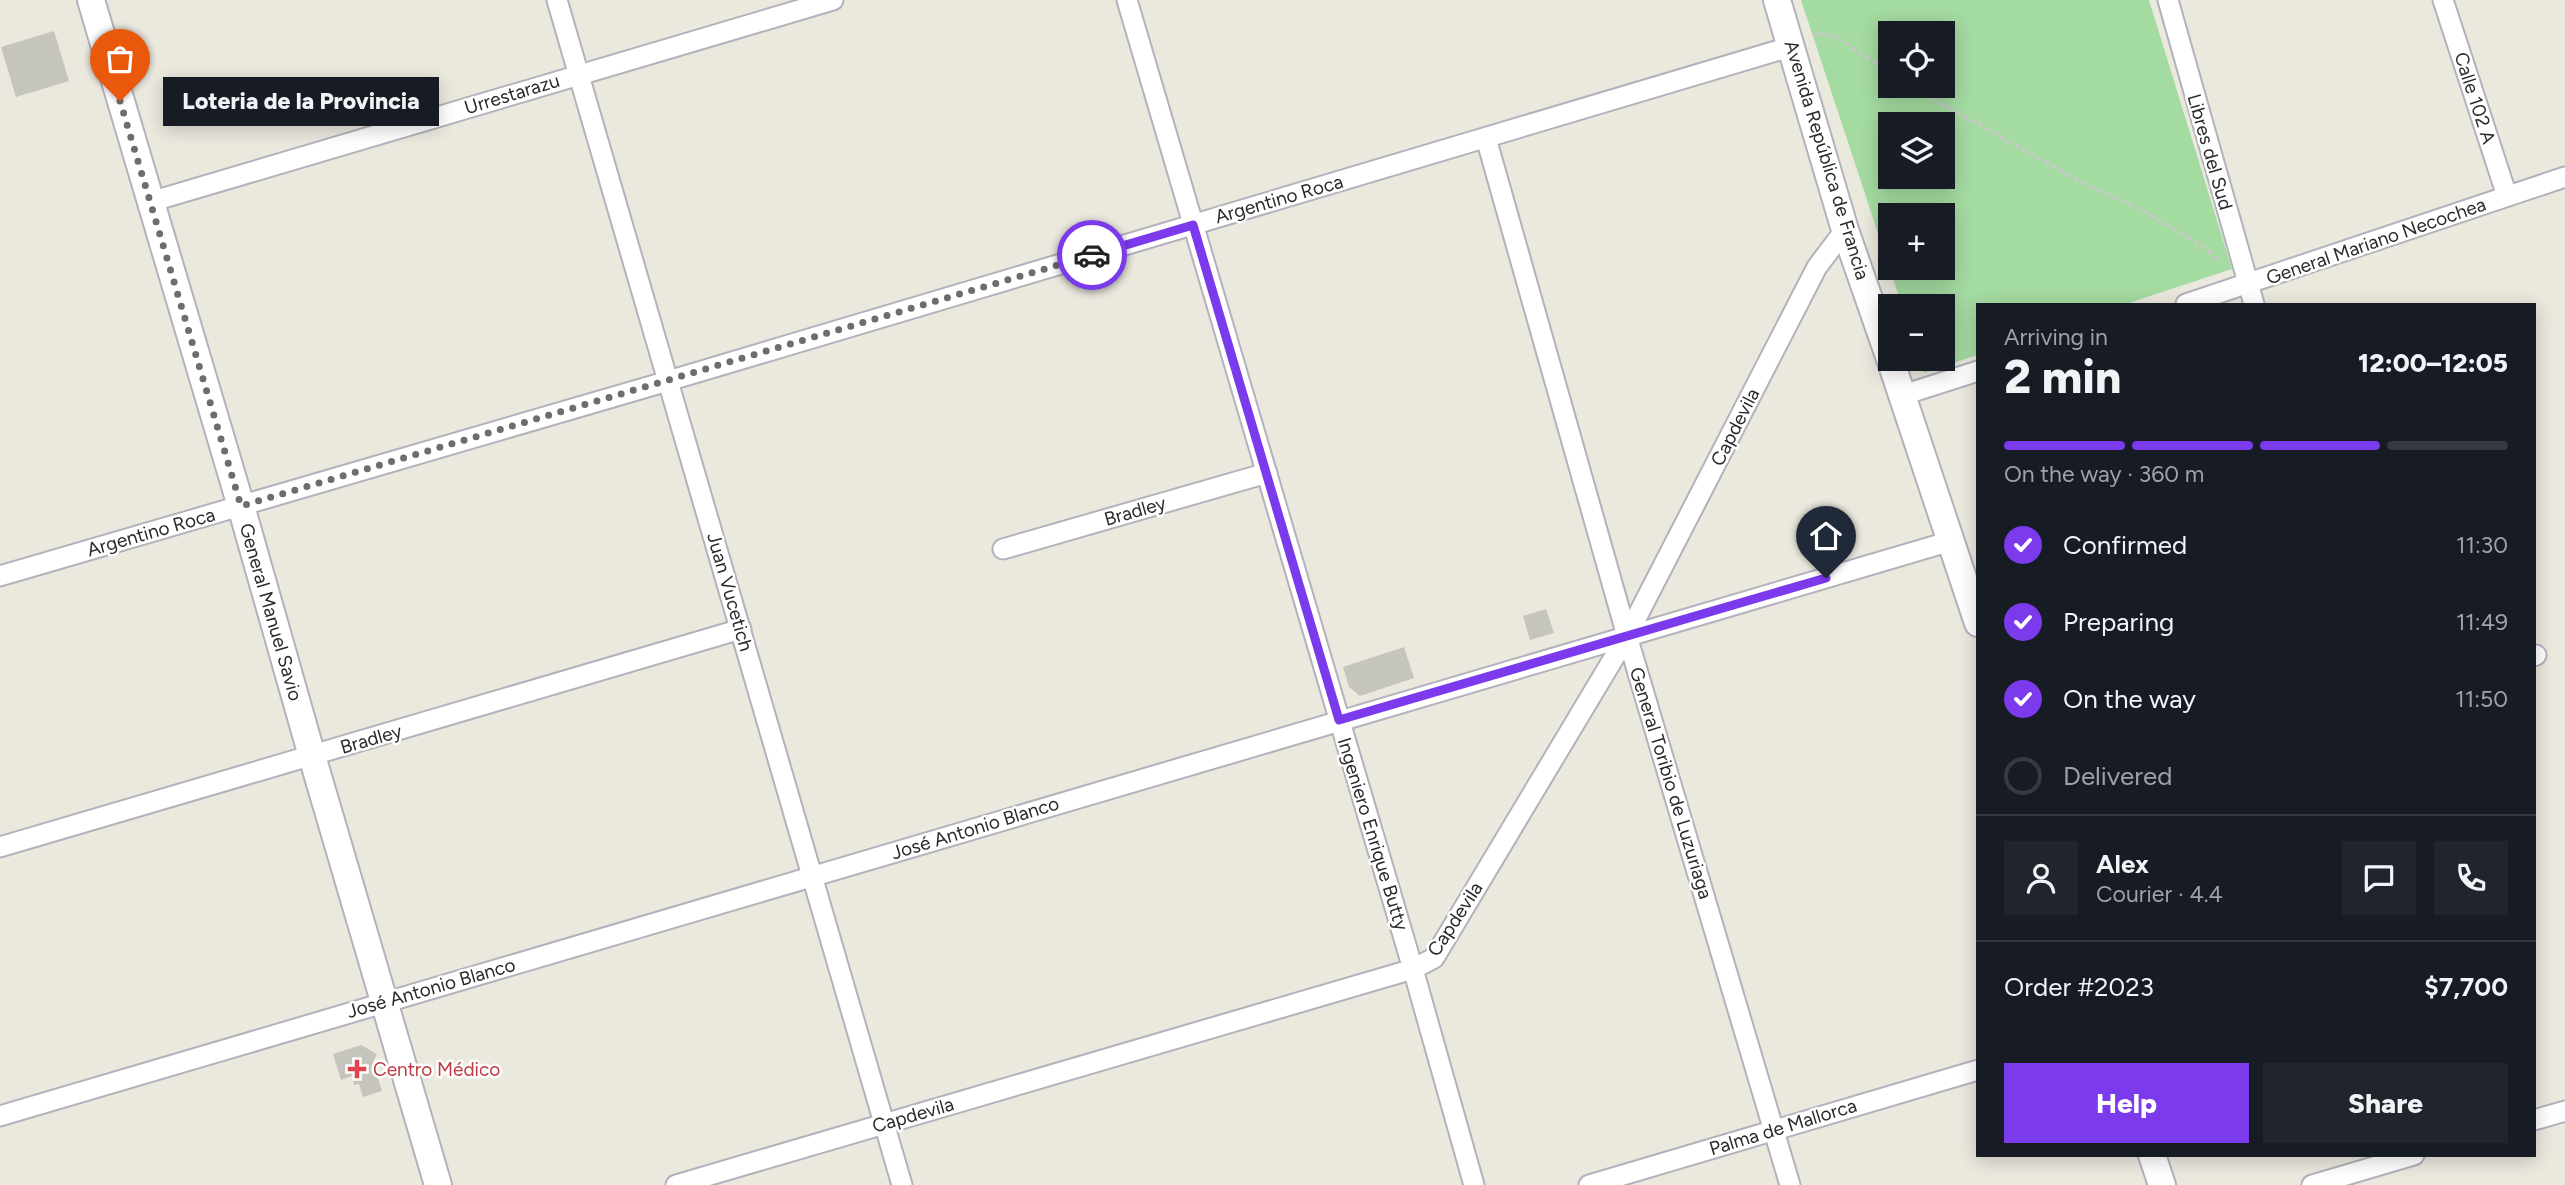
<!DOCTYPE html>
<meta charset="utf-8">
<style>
body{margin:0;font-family:Figtree,sans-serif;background:#20242c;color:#f1f3f6;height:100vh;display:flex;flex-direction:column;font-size:26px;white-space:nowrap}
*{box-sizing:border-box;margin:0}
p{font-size:23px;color:#9ea1a6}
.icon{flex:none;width:38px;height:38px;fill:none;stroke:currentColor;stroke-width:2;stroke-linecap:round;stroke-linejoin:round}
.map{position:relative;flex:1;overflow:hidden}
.details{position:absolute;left:1976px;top:303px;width:560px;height:854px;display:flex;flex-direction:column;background:#171b24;border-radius:0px;box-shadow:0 4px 18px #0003}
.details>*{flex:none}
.fabs{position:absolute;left:1878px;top:21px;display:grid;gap:14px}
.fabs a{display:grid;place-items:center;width:77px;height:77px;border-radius:0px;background:#171b24;box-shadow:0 4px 18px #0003;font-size:35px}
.pin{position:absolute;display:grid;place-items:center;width:60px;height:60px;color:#fff;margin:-72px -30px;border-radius:50% 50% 50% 0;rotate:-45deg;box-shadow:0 0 7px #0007}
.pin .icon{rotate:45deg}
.courier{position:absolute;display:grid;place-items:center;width:70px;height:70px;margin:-35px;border:5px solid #7c3aed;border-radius:50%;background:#fff;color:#222;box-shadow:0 2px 9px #0007}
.bubble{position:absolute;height:49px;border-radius:0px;background:#171b24;box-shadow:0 4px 18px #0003;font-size:23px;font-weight:800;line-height:49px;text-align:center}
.headline em{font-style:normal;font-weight:800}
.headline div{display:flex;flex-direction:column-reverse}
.headline{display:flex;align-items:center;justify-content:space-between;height:119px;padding:0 28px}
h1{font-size:46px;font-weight:800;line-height:52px}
.bar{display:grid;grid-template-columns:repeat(4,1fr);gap:10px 7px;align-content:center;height:84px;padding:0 28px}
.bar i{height:9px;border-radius:5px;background:#363941}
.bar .selected{background:#7c3aed}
.bar p{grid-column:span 4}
.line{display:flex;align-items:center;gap:18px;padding:0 28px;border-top:2px solid #363941}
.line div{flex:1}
.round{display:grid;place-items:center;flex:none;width:74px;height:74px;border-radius:0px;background:#20242c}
ol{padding:0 28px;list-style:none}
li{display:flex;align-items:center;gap:21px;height:77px}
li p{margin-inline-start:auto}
li .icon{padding:7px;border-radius:50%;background:#7c3aed;color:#fff;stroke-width:4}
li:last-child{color:#9ea1a6}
li i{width:38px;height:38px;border:4px solid #363941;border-radius:50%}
.button{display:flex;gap:14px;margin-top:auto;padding:14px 28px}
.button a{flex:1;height:80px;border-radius:0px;background:#7c3aed;color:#fff;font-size:28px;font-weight:800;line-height:80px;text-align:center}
.button a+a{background:#20242c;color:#f1f3f6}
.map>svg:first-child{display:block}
</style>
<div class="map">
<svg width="2565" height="1185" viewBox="0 0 2565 1185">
<rect width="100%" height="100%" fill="#ebe9de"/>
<!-- green -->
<path fill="#a4dba1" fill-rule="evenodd" d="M 1801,0 L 2149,0 L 2232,269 L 2126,304 L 1978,304 L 1977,355 L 1924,373 L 1919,359 L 1942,359 L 1942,306 L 1902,306 ZM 1890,33 L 1942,33 L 1942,86 L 1890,86 ZM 1890,124 L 1942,124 L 1942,177 L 1890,177 ZM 1890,215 L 1942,215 L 1942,268 L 1890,268 Z"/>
<!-- building -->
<g fill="#c6c5bd">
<path d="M 54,31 L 69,81 L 16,97 L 1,47 Z"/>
<path d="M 1546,609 L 1554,633 L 1530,640 L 1523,616 Z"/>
<path d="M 1404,647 L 1414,678 L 1360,696 L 1349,687 L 1343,667 Z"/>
<path d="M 361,1045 L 377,1054 L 373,1062 L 382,1091 L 363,1097 L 359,1084 L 354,1085 L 352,1076 L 341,1080 L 333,1054 Z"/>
</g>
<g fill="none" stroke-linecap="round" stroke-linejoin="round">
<!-- street casing -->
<g stroke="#b3b2bc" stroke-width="23">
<g id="street">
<path d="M 557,0 L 902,1185"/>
<path d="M 1127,0 L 1413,969 L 1474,1185"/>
<path d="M 2168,0 L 2254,304"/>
<path d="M 2443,0 L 2507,196"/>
<path d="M 1486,138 L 1627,636 L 1790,1185"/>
<path d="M 150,202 L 833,0"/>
<path d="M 2186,304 L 2565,177"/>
<path d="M 1903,395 L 1978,371"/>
<path d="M 1003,549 L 1267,473"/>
<path d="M 0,576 L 668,381 L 1793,46"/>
<path d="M 2534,656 L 2536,655"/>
<path d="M 0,847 L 741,629"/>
<path d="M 0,1116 L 1951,541"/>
<path d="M 2534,1120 L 2565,1111"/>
<path d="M 676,1185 L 1413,969 L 1434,958 L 1627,636 L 1817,267 L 1845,230"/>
<path d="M 1589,1185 L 1978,1070"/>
<path d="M 2312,1185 L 2414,1155"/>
</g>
</g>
<!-- secondary casing -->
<g stroke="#b3b2bc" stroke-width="30">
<g id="secondary">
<path d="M 91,0 L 241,506 L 312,756 L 438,1185"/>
<path d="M 1777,0 L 1845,230 L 1890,359"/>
<path d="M 1890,359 L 1978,623"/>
<path d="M 2152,1155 L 2162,1185"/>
</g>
</g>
<!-- path -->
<g stroke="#c8c8c8" stroke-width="3.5" stroke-dasharray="5 3.5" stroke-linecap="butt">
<path d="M 1813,36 L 1819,33 L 1835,37 L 1890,72"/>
<path d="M 1911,86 L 2090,187 L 2138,208 L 2193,240 L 2220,260"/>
</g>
<!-- street -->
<use href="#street" stroke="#fff" stroke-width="19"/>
<!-- secondary -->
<use href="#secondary" stroke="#fff" stroke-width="26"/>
</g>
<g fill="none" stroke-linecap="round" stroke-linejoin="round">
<!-- done -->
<path stroke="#6e6d69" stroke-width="7" stroke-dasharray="0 12.6" d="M 120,101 L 241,506 L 1092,255"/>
<!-- route -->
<path stroke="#7c3aed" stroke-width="9" d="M 1092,255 L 1193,225 L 1339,720 L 1826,578"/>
</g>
<!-- markers -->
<path fill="#e0444e" stroke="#fff" stroke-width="2.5" d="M353.5 1058.5h7v7h7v7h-7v7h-7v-7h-7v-7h7z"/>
<g text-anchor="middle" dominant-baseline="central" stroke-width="5" stroke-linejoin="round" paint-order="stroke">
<!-- street labels -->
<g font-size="19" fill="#2a2a2a" stroke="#fff">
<text transform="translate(512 94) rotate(-17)">Urrestarazu</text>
<text transform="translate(2475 98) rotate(72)">Calle 102 A</text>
<text transform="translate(2210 152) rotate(74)">Libres del Sud</text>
<text transform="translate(1827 160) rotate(73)">Avenida República de Francia</text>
<text transform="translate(1279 199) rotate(-16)">Argentino Roca</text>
<text transform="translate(2376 241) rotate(-19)">General Mariano Necochea</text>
<text transform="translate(1735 427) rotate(-63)">Capdevila</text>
<text transform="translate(1135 511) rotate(-16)">Bradley</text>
<text transform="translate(151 532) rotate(-16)">Argentino Roca</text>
<text transform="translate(730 592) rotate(74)">Juan Vucetich</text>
<text transform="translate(271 612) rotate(74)">General Manuel Savio</text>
<text transform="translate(371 739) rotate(-16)">Bradley</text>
<text transform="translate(1671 783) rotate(73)">General Toribio de Luzuriaga</text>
<text transform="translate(975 828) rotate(-17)">José Antonio Blanco</text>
<text transform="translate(1373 834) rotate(73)">Ingeniero Enrique Butty</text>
<text transform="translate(1455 919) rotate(-57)">Capdevila</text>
<text transform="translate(431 988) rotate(-16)">José Antonio Blanco</text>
<text transform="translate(913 1115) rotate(-16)">Capdevila</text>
<text transform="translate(1783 1127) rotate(-17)">Palma de Mallorca</text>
</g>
<!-- health labels -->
<g font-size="19" fill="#be3a42" stroke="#fff" text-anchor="start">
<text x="373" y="1069">Centro Médico</text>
</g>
</g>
</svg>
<div class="fabs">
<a><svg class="icon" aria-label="locate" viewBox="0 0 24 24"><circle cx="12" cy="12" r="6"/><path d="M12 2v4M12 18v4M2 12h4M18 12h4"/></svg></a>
<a><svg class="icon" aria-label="layers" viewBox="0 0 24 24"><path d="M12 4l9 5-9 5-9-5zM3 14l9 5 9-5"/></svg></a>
<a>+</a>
<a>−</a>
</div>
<div class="pin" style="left:120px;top:101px;background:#ea580c"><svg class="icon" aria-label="bag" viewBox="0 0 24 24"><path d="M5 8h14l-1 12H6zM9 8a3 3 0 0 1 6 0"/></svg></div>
<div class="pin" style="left:1826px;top:578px;background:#1f2937"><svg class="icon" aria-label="home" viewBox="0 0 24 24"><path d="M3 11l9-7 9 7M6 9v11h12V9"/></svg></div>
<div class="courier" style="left:1092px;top:255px"><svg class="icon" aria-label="car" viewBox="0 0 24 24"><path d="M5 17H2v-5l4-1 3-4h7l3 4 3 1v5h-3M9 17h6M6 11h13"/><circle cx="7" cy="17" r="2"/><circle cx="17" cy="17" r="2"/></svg></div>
<div class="bubble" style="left:163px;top:77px;width:276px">Loteria de la Provincia</div>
<section class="details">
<div class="headline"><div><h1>2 min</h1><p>Arriving in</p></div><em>12:00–12:05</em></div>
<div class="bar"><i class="selected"></i><i class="selected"></i><i class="selected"></i><i></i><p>On the way · 360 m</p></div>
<ol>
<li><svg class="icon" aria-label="check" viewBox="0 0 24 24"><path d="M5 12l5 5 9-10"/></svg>Confirmed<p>11:30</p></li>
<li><svg class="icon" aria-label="check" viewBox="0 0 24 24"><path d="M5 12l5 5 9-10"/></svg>Preparing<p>11:49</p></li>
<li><svg class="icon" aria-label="check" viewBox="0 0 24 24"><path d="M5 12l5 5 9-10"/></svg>On the way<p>11:50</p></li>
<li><i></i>Delivered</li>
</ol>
<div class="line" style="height:126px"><a class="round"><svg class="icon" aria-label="person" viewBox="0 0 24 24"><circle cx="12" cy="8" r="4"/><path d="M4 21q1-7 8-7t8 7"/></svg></a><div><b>Alex</b><p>Courier · 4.4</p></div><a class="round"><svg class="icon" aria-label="chat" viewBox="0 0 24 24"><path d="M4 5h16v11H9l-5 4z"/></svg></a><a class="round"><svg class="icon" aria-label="phone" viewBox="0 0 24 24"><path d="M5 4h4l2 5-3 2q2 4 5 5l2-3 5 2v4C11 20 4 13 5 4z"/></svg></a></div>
<div class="line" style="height:91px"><div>Order #2023</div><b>$7,700</b></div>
<div class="button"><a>Help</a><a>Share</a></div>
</section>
</div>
